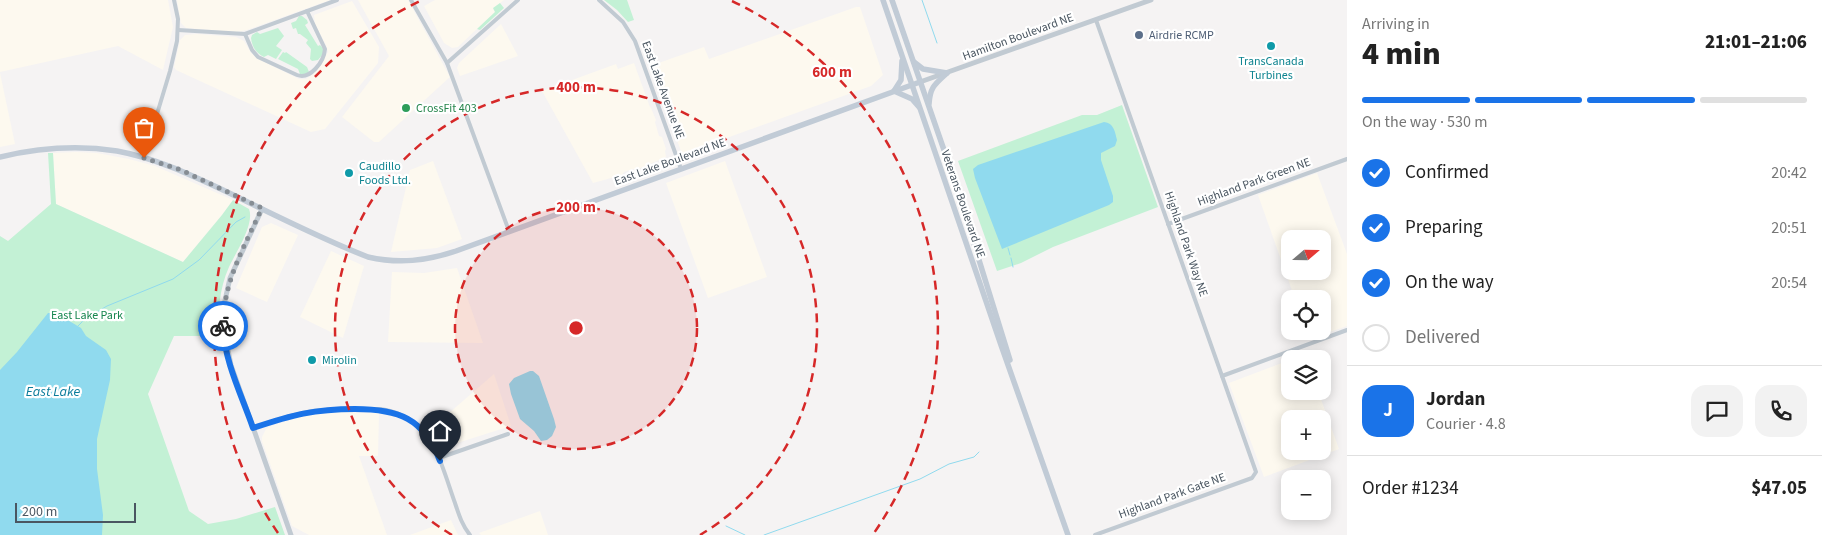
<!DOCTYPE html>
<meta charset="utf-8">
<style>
body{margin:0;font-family:"Source Sans 3",sans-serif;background:#f2f2f2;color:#222;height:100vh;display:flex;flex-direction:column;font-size:19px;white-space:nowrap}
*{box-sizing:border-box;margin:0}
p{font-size:16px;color:#767676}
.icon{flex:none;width:28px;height:28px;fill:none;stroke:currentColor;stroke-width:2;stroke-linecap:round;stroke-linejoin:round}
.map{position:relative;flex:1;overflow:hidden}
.sheet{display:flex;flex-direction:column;background:#fff;width:475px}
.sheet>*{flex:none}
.needle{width:32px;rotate:70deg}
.tools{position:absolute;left:1281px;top:230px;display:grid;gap:10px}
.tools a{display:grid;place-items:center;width:50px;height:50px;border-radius:10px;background:#fff;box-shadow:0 2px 12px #0003;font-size:25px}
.scale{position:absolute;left:15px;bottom:12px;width:121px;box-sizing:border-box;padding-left:5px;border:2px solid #4a5661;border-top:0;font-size:14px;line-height:18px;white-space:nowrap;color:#4a5661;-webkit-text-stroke:4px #fff;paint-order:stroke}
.pin{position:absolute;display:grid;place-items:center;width:42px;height:42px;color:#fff;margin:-51px -21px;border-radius:50% 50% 50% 0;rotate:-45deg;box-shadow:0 0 5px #0007}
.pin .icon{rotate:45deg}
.courier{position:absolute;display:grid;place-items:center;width:50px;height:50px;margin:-25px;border:4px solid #1a73e8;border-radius:50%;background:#fff;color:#222;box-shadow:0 1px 6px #0007}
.headline em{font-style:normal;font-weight:800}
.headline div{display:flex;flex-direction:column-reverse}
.headline{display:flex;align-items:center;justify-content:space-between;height:85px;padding:0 15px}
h1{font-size:32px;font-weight:800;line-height:38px}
.bar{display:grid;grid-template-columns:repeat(4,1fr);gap:8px 5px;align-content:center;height:60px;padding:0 15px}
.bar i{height:6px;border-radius:4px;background:#e0e0e0}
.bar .selected{background:#1a73e8}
.bar p{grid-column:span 4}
.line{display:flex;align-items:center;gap:12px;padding:0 15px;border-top:1px solid #e0e0e0}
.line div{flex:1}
.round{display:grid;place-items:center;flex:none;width:52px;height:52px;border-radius:15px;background:#f2f2f2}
ol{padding:0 15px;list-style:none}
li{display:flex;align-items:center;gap:15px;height:55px}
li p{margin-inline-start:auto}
li .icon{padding:5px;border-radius:50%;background:#1a73e8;color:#fff;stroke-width:4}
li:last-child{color:#767676}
li i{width:28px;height:28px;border:2px solid #e0e0e0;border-radius:50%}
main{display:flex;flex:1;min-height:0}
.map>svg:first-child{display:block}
</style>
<main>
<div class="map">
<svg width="1347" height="535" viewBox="0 0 1347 535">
<rect width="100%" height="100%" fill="#f5f3f3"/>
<!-- commercial -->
<g fill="#fdf9ef" fill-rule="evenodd">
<path d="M 0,0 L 168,0 L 173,27 L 163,70 L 118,46 L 0,72 Z"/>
<path d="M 177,0 L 330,0 L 247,30 L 236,32 L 186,28 L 181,23 Z"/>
<path d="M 358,0 L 408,0 L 450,77 L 379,142 L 374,142 L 342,117 L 389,56 Z"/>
<path d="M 435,0 L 504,0 L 493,9 L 495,12 L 458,47 L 452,48 L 444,43 L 424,6 Z"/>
<path d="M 352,1 L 379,47 L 378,63 L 325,129 L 311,132 L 176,70 L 174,67 L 180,40 L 185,35 L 197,34 L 236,37 L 244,41 L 251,53 L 258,59 L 299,79 L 306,79 L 312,75 L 328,52 L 326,45 L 315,24 L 314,15 Z"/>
<path d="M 856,7 L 860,7 L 883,75 L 871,86 L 682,154 L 650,66 L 704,47 L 709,59 Z"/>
<path d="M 501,24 L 518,56 L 460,76 L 457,68 L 459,63 Z"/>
<path d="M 634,63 L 650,107 L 651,108 L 656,120 L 655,122 L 659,136 L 662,137 L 666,149 L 665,151 L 666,157 L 636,170 L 633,169 L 624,172 L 622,175 L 593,183 L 542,91 L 616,64 L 618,69 Z"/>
<path d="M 0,73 L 15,144 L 0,147 Z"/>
<path d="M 76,152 L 97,153 L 129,159 L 155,166 L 233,200 L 222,215 L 183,262 L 56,204 L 53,153 Z"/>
<path d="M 433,161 L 462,239 L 437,248 L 391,252 L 410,170 Z"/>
<path d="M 725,161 L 767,277 L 708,298 L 666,183 Z"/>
<path d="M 1317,173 L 1347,254 L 1347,326 L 1310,339 L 1307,331 L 1322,331 L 1322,299 L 1295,299 L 1258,195 ZM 1290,239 L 1322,239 L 1322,271 L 1290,271 Z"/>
<path d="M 271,223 L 298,235 L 267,302 L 236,288 L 262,227 Z"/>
<path d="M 331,251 L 364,266 L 343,338 L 300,317 Z"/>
<path d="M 457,268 L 483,343 L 388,342 L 392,272 L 424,273 Z"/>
<path d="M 1290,360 L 1290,391 L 1318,391 L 1339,449 L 1264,477 L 1229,383 ZM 1290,419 L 1322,419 L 1322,451 L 1290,451 Z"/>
<path d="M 494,374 L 511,426 L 451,445 L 444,444 L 433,427 Z"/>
<path d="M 329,412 L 379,413 L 378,456 L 359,456 L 387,535 L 309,535 L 292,526 L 262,441 L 262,437 L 266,429 L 271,426 L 306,415 Z"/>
<path d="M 540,511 L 548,535 L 481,535 L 479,533 Z"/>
<path d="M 451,520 L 458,535 L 410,535 Z"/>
</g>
<!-- green -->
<g fill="#c3f1d5">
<path d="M 604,0 L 627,0 L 634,20 L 628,22 L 617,10 Z"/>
<path d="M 500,3 L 504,8 L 480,30 L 477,29 L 495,12 L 493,8 Z"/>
<path d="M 299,16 L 302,16 L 307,20 L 308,23 L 305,25 L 318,46 L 320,45 L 323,48 L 323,54 L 318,60 L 312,61 L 310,59 L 311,49 L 306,43 L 308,40 L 300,34 L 298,34 L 296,28 L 293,29 L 291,23 L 296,21 Z"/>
<path d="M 278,28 L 284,36 L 276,46 L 282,50 L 276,59 L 268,55 L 264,57 C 256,53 252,47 251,38 L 252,35 L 257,32 L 260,34 Z"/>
<path d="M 283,52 L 285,53 L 286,52 L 307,67 L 309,72 L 307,74 L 300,74 L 298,69 L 278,59 Z"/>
<path d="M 1122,105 L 1158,207 L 1053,247 L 1021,263 L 997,271 L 958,161 L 1082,115 L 1097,115 Z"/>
<path d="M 48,153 L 53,153 L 56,204 L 183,262 L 222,215 L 233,200 L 249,209 C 255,224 236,252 229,267 C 219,289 218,312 218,336 L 174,336 L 148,394 L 189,511 L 208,524 L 236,519 L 275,507 L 285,535 L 0,535 L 0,236 L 8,241 L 51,204 Z"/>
</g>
<!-- water -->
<g fill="#90daee">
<path d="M 1104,122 C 1114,123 1115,132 1117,140 L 1115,146 L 1101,153 L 1101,160 L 1113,196 L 1113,202 L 1109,205 L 1002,249 L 975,178 L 973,169 L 978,165 Z"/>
<path d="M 48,313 L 56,313 L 81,328 L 86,336 L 106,350 L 111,359 L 110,380 L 97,439 L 97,469 L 103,515 L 102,535 L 0,535 L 0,370 L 17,352 Z"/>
<path d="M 530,371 L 533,371 L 539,376 L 554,419 L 556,427 L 552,436 L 547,440 L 541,441 L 534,431 L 520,419 L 511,394 L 509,384 L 514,378 Z"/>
</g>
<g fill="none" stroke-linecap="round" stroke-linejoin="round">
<!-- stream -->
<g stroke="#90daee" stroke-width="1">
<path d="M 922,0 L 937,43"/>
<path d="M 1008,248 L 1010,255"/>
<path d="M 1011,258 L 1013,267"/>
<path d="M 78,326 L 85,319 L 107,306 L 173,279 L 199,260 L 236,222 L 245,217"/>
<path d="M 726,526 L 745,535"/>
<path d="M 764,535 L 920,479 L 949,464 L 974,457 L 979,452"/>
</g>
<!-- minor -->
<g stroke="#c1cad2" stroke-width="4">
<path d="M 411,0 L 447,63 L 509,231"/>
<path d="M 599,0 L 623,22 L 635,41 L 681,169"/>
<path d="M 178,30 L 245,34 L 337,0"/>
<path d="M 245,34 L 252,50 L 258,57 L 297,75 C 310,80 324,62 325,49 L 307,11"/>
<path d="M 447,63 L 518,0"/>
<path d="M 144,157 L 170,71 L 177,41 L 178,19 L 174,0"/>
<path d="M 1168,224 L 1347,159"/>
<path d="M 1222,376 L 1347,330"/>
<path d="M 253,428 L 290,416 L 312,411 L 339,409 L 381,409 C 432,417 440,461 455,503 C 459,515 462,525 470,535"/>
<path d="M 439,458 L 508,434"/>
<path d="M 1095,535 L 1252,478 L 1256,472 L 1096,20"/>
</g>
<!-- tertiary -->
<g stroke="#c1cad2" stroke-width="5">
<path d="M 920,82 L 1151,0"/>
<path d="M 262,209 L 230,278 L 224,305 L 224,330 L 231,365 L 291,535"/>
</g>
<!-- secondary -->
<g stroke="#c1cbd6" stroke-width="5.5">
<path d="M 883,0 L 1001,345 L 1068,535"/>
<path d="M 892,0 L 953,176 L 1010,360"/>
<path d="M 914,62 L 923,69 L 947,73"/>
<path d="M 894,91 L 901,80 L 902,61"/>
<path d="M 894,91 L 912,99 L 919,107"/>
<path d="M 929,104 C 930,87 935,84 947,73"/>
<path d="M 0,157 C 38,148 78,145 117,151 C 155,158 189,174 223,190 C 271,213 319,238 368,257 C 399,264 426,261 456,251 L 920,82"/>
</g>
</g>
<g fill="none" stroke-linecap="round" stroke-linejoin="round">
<!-- done -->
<path stroke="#868d94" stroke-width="5" stroke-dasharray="0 9" d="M 144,158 L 181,170 L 262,208 C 244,247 223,283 223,326"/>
<!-- route -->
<path stroke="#1a73e8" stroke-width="6" d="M 223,326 C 224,361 242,396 253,428 C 292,415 314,409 355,409 C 398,409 424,418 440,461"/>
</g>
<!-- distance rings -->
<circle cx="576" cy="328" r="121" fill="#d62828" fill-opacity=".12"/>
<g fill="none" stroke="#d62828" stroke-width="2.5" stroke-dasharray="9 6">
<circle cx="576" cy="328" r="121"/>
<path d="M452 535A241 241 0 1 1 700 535"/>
<path d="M278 533A362 362 0 0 1 420 1M732 1A362 362 0 0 1 874 533"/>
</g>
<!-- markers -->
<circle fill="#5c6f8a" stroke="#fff" stroke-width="2" cx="1139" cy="35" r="5"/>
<g fill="#0f9aa8" stroke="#fff" stroke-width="2">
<circle cx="1271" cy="46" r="5"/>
<circle cx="349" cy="173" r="5"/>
<circle cx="312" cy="360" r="5"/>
</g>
<circle fill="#2e9e5b" stroke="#fff" stroke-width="2" cx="406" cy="108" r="5"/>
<g text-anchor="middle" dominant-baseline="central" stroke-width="4.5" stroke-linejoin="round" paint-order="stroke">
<!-- service labels -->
<g font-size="12" fill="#4e5e75" stroke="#fff" text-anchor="start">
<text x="1149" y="35">Airdrie RCMP</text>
</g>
<!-- street labels -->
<g font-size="12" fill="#4a5661" stroke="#fff">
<text transform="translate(1018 37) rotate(-20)">Hamilton Boulevard NE</text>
<text transform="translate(663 90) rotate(70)">East Lake Avenue NE</text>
<text transform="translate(670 162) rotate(-20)">East Lake Boulevard NE</text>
<text transform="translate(1254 182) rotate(-20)">Highland Park Green NE</text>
<text transform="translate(963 204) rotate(71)">Veterans Boulevard NE</text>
<text transform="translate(1186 244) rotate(71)">Highland Park Way NE</text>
<text transform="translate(1172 496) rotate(-20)">Highland Park Gate NE</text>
</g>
<!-- culture labels -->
<g font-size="12" fill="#0d838f" stroke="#fff" text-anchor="start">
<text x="1271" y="61" text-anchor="middle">TransCanada<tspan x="1271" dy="14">Turbines</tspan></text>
<text x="359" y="166">Caudillo<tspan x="359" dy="14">Foods Ltd.</tspan></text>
<text x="322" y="360">Mirolin</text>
</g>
<!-- leisure labels -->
<g font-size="12" fill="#27864d" stroke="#fff" text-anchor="start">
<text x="416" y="108">CrossFit 403</text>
</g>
<!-- park labels -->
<g font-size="12" fill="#17864f" stroke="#fff">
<text x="87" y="315">East Lake Park</text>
</g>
<!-- water labels -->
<g font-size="14" font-style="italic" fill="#0c7c9b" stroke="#fff">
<text x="53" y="392">East Lake</text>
</g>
</g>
<circle cx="576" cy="328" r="8" fill="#d62828" stroke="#fff" stroke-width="2.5"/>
<g font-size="15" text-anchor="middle" font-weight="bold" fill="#d62828" stroke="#fff" stroke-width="4.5" stroke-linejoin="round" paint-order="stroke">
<text x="832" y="77">600 m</text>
<text x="576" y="92">400 m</text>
<text x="576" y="212">200 m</text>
</g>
</svg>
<div class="tools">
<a><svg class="needle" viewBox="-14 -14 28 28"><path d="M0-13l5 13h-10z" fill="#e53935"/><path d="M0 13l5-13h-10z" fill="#767676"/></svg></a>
<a><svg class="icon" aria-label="locate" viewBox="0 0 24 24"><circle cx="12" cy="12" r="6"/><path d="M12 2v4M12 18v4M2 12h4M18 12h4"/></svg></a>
<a><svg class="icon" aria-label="layers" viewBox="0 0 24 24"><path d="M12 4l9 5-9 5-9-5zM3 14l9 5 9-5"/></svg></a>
<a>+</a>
<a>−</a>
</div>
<div class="scale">200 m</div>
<div class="pin" style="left:144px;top:158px;background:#ea580c"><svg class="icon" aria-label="bag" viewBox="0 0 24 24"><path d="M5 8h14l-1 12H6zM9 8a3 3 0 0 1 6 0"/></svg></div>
<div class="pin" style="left:440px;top:461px;background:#1f2937"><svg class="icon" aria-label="home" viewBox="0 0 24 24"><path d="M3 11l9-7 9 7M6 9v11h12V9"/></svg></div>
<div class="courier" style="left:223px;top:326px"><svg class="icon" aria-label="bike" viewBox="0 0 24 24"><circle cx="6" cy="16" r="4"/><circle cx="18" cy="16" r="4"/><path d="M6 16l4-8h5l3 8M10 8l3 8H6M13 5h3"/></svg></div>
</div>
<section class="sheet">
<div class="headline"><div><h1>4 min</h1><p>Arriving in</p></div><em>21:01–21:06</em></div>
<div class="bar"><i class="selected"></i><i class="selected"></i><i class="selected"></i><i></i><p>On the way · 530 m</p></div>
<ol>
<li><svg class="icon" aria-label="check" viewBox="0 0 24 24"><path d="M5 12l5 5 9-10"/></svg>Confirmed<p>20:42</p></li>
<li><svg class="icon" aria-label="check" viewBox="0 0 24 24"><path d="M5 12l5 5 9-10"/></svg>Preparing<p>20:51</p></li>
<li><svg class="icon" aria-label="check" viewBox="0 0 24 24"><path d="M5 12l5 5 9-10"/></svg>On the way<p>20:54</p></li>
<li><i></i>Delivered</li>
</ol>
<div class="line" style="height:90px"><b class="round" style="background:#1a73e8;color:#fff">J</b><div><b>Jordan</b><p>Courier · 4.8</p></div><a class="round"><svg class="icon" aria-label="chat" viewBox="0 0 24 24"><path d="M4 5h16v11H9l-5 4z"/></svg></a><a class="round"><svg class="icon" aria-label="phone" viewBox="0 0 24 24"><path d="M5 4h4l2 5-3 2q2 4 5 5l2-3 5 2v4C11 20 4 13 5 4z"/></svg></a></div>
<div class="line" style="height:65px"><div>Order #1234</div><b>$47.05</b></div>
</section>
</main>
